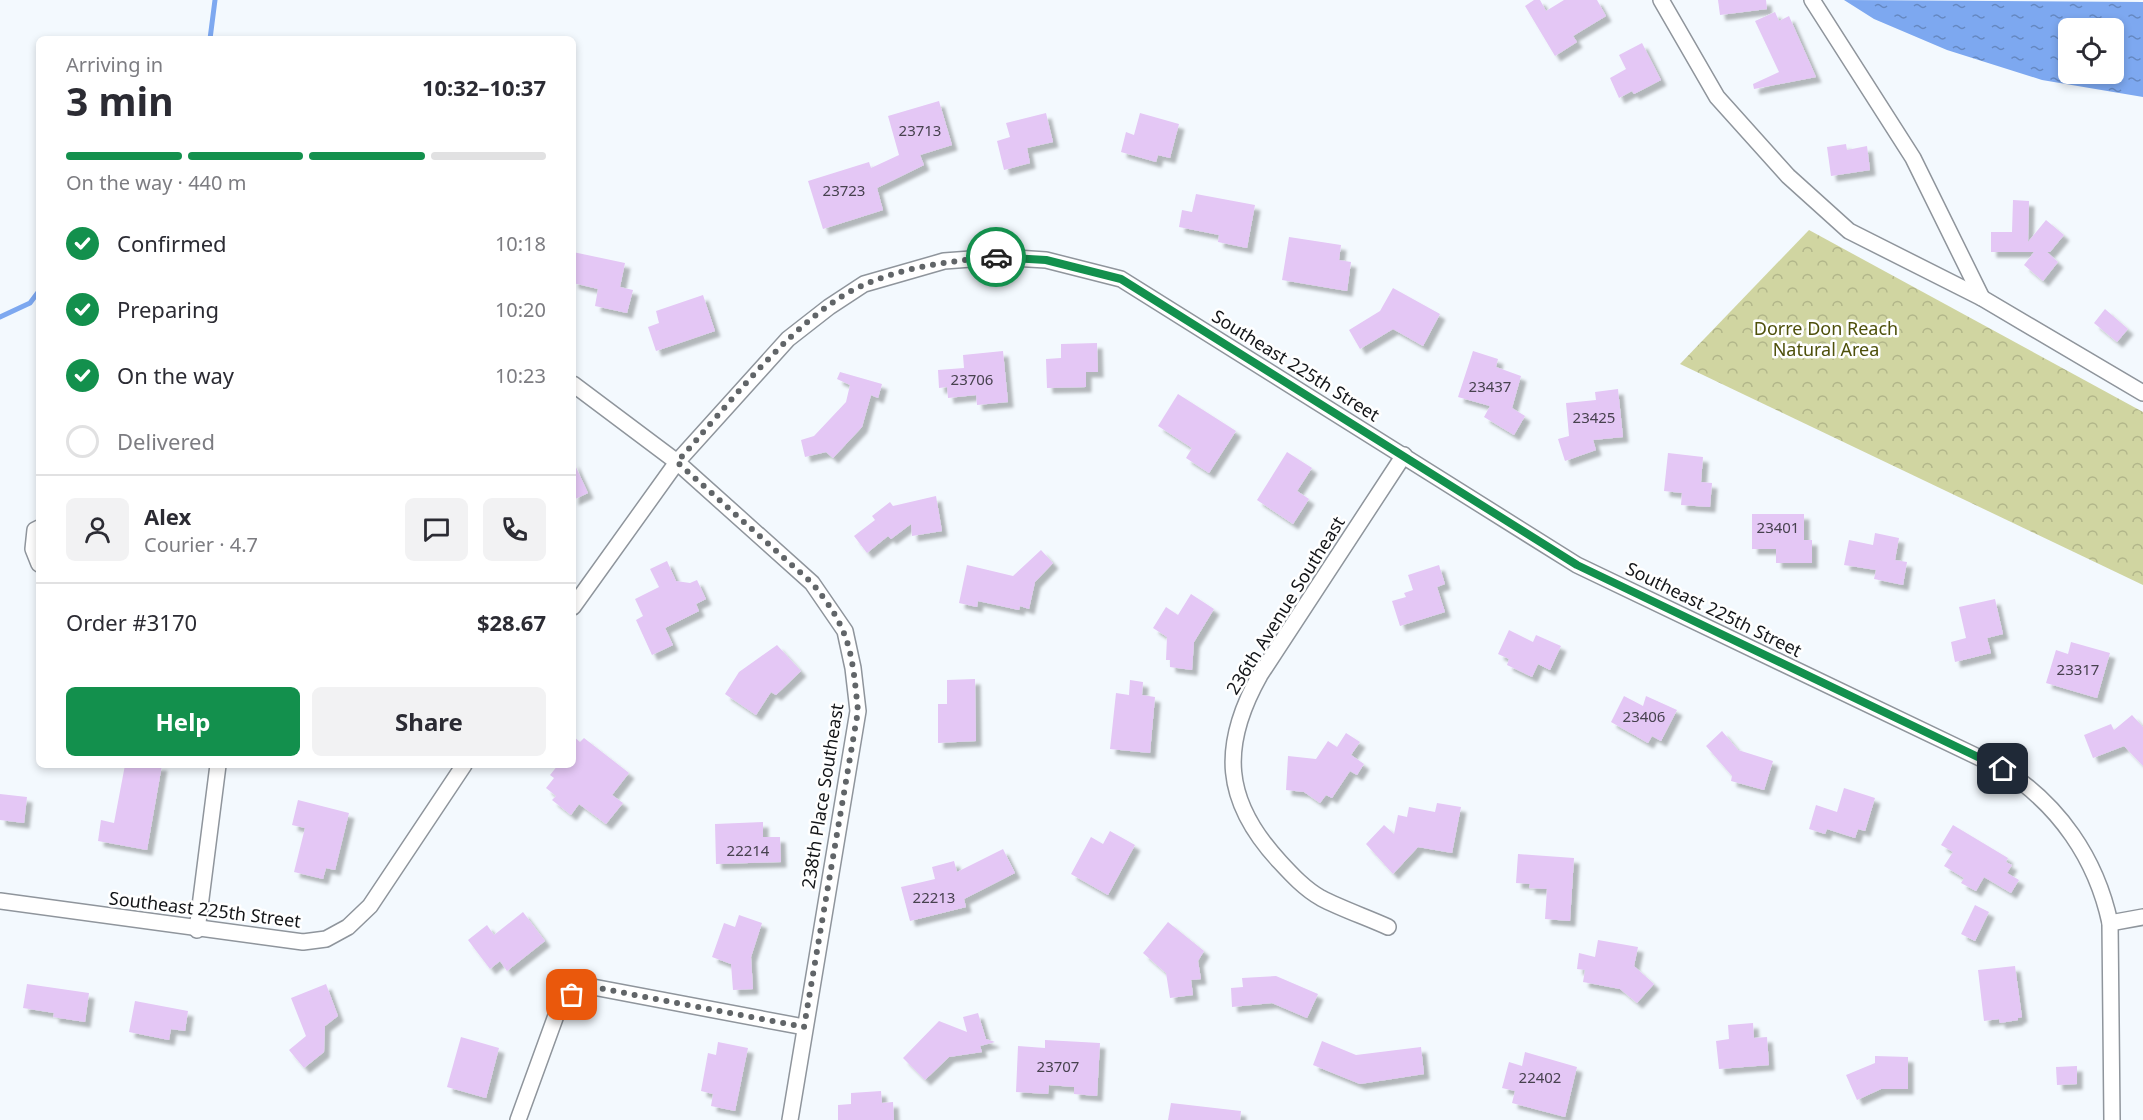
<!DOCTYPE html>
<meta charset="utf-8">
<style>
body{margin:0;font-family:"Noto Sans",sans-serif;background:#f2f2f3;color:#2b2b33;height:100vh;display:flex;flex-direction:column;font-size:22px;white-space:nowrap}
*{box-sizing:border-box;margin:0}
p{font-size:20px;color:#7c7c81}
.icon{flex:none;width:33px;height:33px;fill:none;stroke:currentColor;stroke-width:2;stroke-linecap:round;stroke-linejoin:round}
.map{position:relative;flex:1;overflow:hidden}
.details{position:absolute;left:36px;top:36px;width:540px;height:732px;display:flex;flex-direction:column;background:#fff;border-radius:9px;box-shadow:0 3px 9px #0003}
.details>*{flex:none}
.fabs{position:absolute;left:2058px;top:18px;display:grid;gap:12px}
.fabs a{display:grid;place-items:center;width:66px;height:66px;border-radius:9px;background:#fff;box-shadow:0 3px 9px #0003;font-size:30px}
.pin{position:absolute;display:grid;place-items:center;width:51px;height:51px;color:#fff;margin:-26px;border-radius:12px;box-shadow:0 3px 9px #0006}
.courier{position:absolute;display:grid;place-items:center;width:60px;height:60px;margin:-30px;border:4px solid #13904d;border-radius:50%;background:#fff;color:#222;box-shadow:0 2px 8px #0007}
.overview em{font-style:normal;font-weight:700}
.overview div{display:flex;flex-direction:column-reverse}
.overview{display:flex;align-items:center;justify-content:space-between;height:102px;padding:0 30px}
h1{font-size:39px;font-weight:700;line-height:45px}
.bar{display:grid;grid-template-columns:repeat(4,1fr);gap:9px 6px;align-content:center;height:72px;padding:0 30px}
.bar i{height:8px;border-radius:4px;background:#e1e1e2}
.bar .selected{background:#13904d}
.bar p{grid-column:span 4}
.line{display:flex;align-items:center;gap:15px;padding:0 30px;border-top:2px solid #e1e1e2}
.line div{flex:1}
.round{display:grid;place-items:center;flex:none;width:63px;height:63px;border-radius:9px;background:#f2f2f3}
ol{padding:0 30px;list-style:none}
li{display:flex;align-items:center;gap:18px;height:66px}
li p{margin-inline-start:auto}
li .icon{padding:6px;border-radius:50%;background:#13904d;color:#fff;stroke-width:4}
li:last-child{color:#7c7c81}
li i{width:33px;height:33px;border:3px solid #e1e1e2;border-radius:50%}
.cta{display:flex;gap:12px;margin-top:auto;padding:12px 30px}
.cta a{flex:1;height:69px;border-radius:9px;background:#13904d;color:#fff;font-size:24px;font-weight:700;line-height:69px;text-align:center}
.cta a+a{background:#f2f2f3;color:#2b2b33}
.map>svg:first-child{display:block}
</style>
<div class="map">
<svg width="2143" height="1120" viewBox="0 0 2143 1120">
<defs>
<pattern id="park-crowns" width="20" height="18" patternUnits="userSpaceOnUse" patternTransform="scale(1.5)"><rect width="20" height="18" fill="#d0d5a1"/><path d="M2 6a3 3 0 1 1 6 0M12 15a3 3 0 1 1 6 0" fill="none" stroke="#b2b68a"/></pattern>
<pattern id="water-ripples" width="26" height="14" patternUnits="userSpaceOnUse" patternTransform="scale(1.5)"><rect width="26" height="14" fill="#7da8f0"/><path d="M2 4q2-2 4 0t4 0M15 11q2-2 4 0t4 0" fill="none" stroke="#6588c1"/></pattern>
<filter id="shadow"><feDropShadow dx="5.5" dy="5.5" stdDeviation="1.5" flood-color="#0004"/></filter>
</defs>
<rect width="100%" height="100%" fill="#f3f9fe"/>
<!-- park -->
<path fill="url(#park-crowns)" d="M 1809,230 L 2143,412 L 2143,585 L 1680,364 Z"/>
<!-- water -->
<path fill="url(#water-ripples)" fill-rule="evenodd" d="M 1844,0 L 2143,2 L 2143,97 L 2042,80 L 1947,50 L 1874,19 ZM 2068,28 L 2114,28 L 2114,74 L 2068,74 Z"/>
<g fill="none" stroke-linecap="round" stroke-linejoin="round">
<!-- stream -->
<g stroke="#7da8f0" stroke-width="5">
<path d="M 210,39 L 215,0"/>
<path d="M 0,317 L 30,303 L 39,291"/>
</g>
</g>
<!-- building -->
<g fill="#e4c7f5" filter="url(#shadow)">
<path d="M 1534,0 L 1540,0 L 1546,11 L 1564,0 L 1597,0 L 1606,16 L 1573,36 L 1577,42 L 1555,56 L 1525,6 Z"/>
<path d="M 1718,0 L 1766,0 L 1767,9 L 1720,15 Z"/>
<path d="M 1775,12 L 1779,21 L 1789,16 L 1816,77 L 1754,89 L 1753,84 L 1779,72 L 1755,21 Z"/>
<path d="M 1642,43 L 1661,80 L 1634,94 L 1632,91 L 1619,98 L 1610,78 L 1626,69 L 1619,55 Z"/>
<path d="M 939,101 L 952,145 L 920,155 L 924,165 L 877,188 L 883,210 L 823,229 L 808,181 L 869,162 L 871,168 L 899,155 L 888,116 Z"/>
<path d="M 1046,113 L 1053,142 L 1027,148 L 1030,163 L 1004,170 L 997,141 L 1010,137 L 1006,123 Z"/>
<path d="M 1140,113 L 1179,124 L 1170,158 L 1158,155 L 1156,162 L 1121,152 L 1126,132 L 1134,135 Z"/>
<path d="M 1846,144 L 1847,150 L 1867,146 L 1870,170 L 1831,176 L 1827,147 Z"/>
<path d="M 1196,194 L 1255,205 L 1247,248 L 1218,242 L 1219,235 L 1179,227 L 1182,210 L 1192,212 Z"/>
<path d="M 2013,200 L 2029,201 L 2028,242 L 2046,220 L 2064,235 L 2050,252 L 2047,252 L 2058,262 L 2043,281 L 2024,265 L 2034,252 L 1991,252 L 1991,232 L 2012,232 Z"/>
<path d="M 1289,237 L 1341,245 L 1339,260 L 1351,262 L 1347,291 L 1282,280 Z"/>
<path d="M 573,252 L 625,263 L 620,287 L 633,290 L 627,313 L 595,306 L 598,289 L 573,283 Z"/>
<path d="M 1393,288 L 1440,314 L 1423,346 L 1393,329 L 1360,349 L 1349,330 L 1380,311 Z"/>
<path d="M 703,295 L 715,331 L 656,351 L 648,327 L 659,323 L 656,311 Z"/>
<path d="M 2105,309 L 2128,329 L 2117,342 L 2094,323 Z"/>
<path d="M 1097,343 L 1098,372 L 1086,372 L 1086,387 L 1047,388 L 1046,359 L 1061,358 L 1061,344 Z"/>
<path d="M 1003,351 L 1008,402 L 977,405 L 976,395 L 948,398 L 947,387 L 939,388 L 938,370 L 964,368 L 963,355 Z"/>
<path d="M 1473,351 L 1498,359 L 1496,367 L 1521,376 L 1512,408 L 1525,416 L 1514,435 L 1484,417 L 1490,406 L 1458,397 Z"/>
<path d="M 840,372 L 882,384 L 878,398 L 871,395 L 862,427 L 833,458 L 826,452 L 805,457 L 801,440 L 814,436 L 846,402 L 850,385 L 837,379 Z"/>
<path d="M 1618,389 L 1623,437 L 1593,440 L 1596,450 L 1565,461 L 1558,439 L 1569,436 L 1566,403 L 1596,400 L 1595,392 Z"/>
<path d="M 1178,394 L 1236,431 L 1209,473 L 1186,458 L 1192,448 L 1158,426 Z"/>
<path d="M 1287,452 L 1312,468 L 1297,491 L 1309,499 L 1293,524 L 1257,500 Z"/>
<path d="M 1668,453 L 1703,457 L 1701,482 L 1712,483 L 1710,507 L 1681,505 L 1682,493 L 1664,491 Z"/>
<path d="M 573,461 L 588,493 L 573,500 Z"/>
<path d="M 936,496 L 942,531 L 912,536 L 911,524 L 891,539 L 888,536 L 867,553 L 854,536 L 875,520 L 872,516 L 890,502 L 893,506 Z"/>
<path d="M 1752,514 L 1804,514 L 1804,540 L 1812,540 L 1812,563 L 1776,563 L 1776,549 L 1752,549 Z"/>
<path d="M 1875,533 L 1899,538 L 1895,560 L 1907,562 L 1903,585 L 1874,579 L 1876,570 L 1844,565 L 1849,540 L 1873,545 Z"/>
<path d="M 1041,550 L 1053,563 L 1035,582 L 1029,609 L 1020,606 L 1019,610 L 978,601 L 977,607 L 959,603 L 967,565 L 1013,576 Z"/>
<path d="M 667,561 L 676,581 L 690,583 L 697,580 L 706,599 L 696,604 L 699,611 L 665,628 L 673,645 L 652,655 L 636,620 L 643,616 L 635,599 L 659,587 L 650,569 Z"/>
<path d="M 1439,565 L 1445,584 L 1437,587 L 1445,612 L 1400,626 L 1392,601 L 1406,597 L 1404,593 L 1413,590 L 1408,575 Z"/>
<path d="M 1191,594 L 1214,609 L 1194,642 L 1192,670 L 1170,667 L 1170,660 L 1166,660 L 1167,637 L 1153,628 L 1166,607 L 1178,615 Z"/>
<path d="M 1995,599 L 2003,634 L 1987,638 L 1991,653 L 1955,662 L 1951,642 L 1966,638 L 1959,607 Z"/>
<path d="M 1509,630 L 1533,642 L 1536,635 L 1561,646 L 1550,670 L 1538,664 L 1532,677 L 1507,665 L 1509,659 L 1498,654 Z"/>
<path d="M 2071,642 L 2110,653 L 2097,698 L 2046,683 L 2056,650 L 2068,654 Z"/>
<path d="M 777,645 L 801,671 L 776,695 L 771,692 L 756,715 L 725,694 L 739,672 Z"/>
<path d="M 975,679 L 976,741 L 938,743 L 938,704 L 947,704 L 947,680 Z"/>
<path d="M 1130,680 L 1143,682 L 1142,695 L 1155,697 L 1150,753 L 1110,749 L 1116,693 L 1129,695 Z"/>
<path d="M 1624,696 L 1643,706 L 1646,696 L 1677,710 L 1661,741 L 1652,736 L 1648,743 L 1611,722 Z"/>
<path d="M 2132,715 L 2143,727 L 2143,766 L 2124,746 L 2093,758 L 2084,735 L 2111,724 L 2114,730 Z"/>
<path d="M 1722,731 L 1738,750 L 1773,761 L 1764,790 L 1731,781 L 1732,776 L 1706,746 Z"/>
<path d="M 1346,733 L 1360,742 L 1351,755 L 1364,764 L 1357,775 L 1350,771 L 1332,798 L 1326,795 L 1320,803 L 1304,792 L 1286,790 L 1288,756 L 1316,759 L 1328,741 L 1337,747 Z"/>
<path d="M 573,736 L 580,742 L 584,738 L 629,773 L 612,795 L 623,803 L 606,824 L 579,804 L 571,815 L 552,800 L 556,796 L 546,788 L 554,778 L 550,775 L 558,765 L 573,765 Z"/>
<path d="M 125,765 L 162,765 L 147,850 L 98,841 L 101,820 L 114,823 Z"/>
<path d="M 1844,788 L 1875,798 L 1865,831 L 1858,829 L 1855,838 L 1827,829 L 1825,834 L 1809,829 L 1816,805 L 1837,812 Z"/>
<path d="M 0,794 L 27,797 L 24,823 L 0,820 Z"/>
<path d="M 298,800 L 349,813 L 335,870 L 326,868 L 323,879 L 294,872 L 305,828 L 292,825 Z"/>
<path d="M 1437,803 L 1461,807 L 1452,853 L 1418,847 L 1393,874 L 1366,844 L 1384,825 L 1394,834 L 1398,815 L 1407,817 L 1409,807 L 1435,812 Z"/>
<path d="M 763,822 L 763,837 L 780,837 L 781,862 L 716,864 L 715,824 Z"/>
<path d="M 1953,825 L 2008,858 L 2006,862 L 2012,865 L 2007,873 L 2019,880 L 2011,893 L 1984,877 L 1976,891 L 1961,883 L 1964,878 L 1944,866 L 1953,852 L 1941,845 Z"/>
<path d="M 1110,831 L 1135,845 L 1108,895 L 1071,874 L 1091,837 L 1103,844 Z"/>
<path d="M 1003,849 L 1015,873 L 964,899 L 966,907 L 910,921 L 901,887 L 935,879 L 932,867 L 954,861 L 957,872 Z"/>
<path d="M 1518,854 L 1574,858 L 1570,921 L 1545,919 L 1547,889 L 1529,888 L 1530,884 L 1516,883 Z"/>
<path d="M 1975,905 L 1989,912 L 1975,941 L 1961,934 Z"/>
<path d="M 523,912 L 545,941 L 507,971 L 500,961 L 490,969 L 468,940 L 487,925 L 494,935 Z"/>
<path d="M 739,915 L 762,923 L 751,957 L 753,989 L 733,990 L 731,964 L 712,957 L 724,923 L 735,927 Z"/>
<path d="M 1168,922 L 1204,951 L 1198,961 L 1201,979 L 1191,980 L 1193,995 L 1170,998 L 1166,973 L 1143,953 Z"/>
<path d="M 1598,940 L 1638,947 L 1634,966 L 1654,984 L 1637,1003 L 1620,989 L 1583,982 L 1585,970 L 1577,969 L 1579,953 L 1595,957 Z"/>
<path d="M 2015,966 L 2022,1017 L 2018,1018 L 2018,1020 L 2000,1023 L 1999,1019 L 1984,1021 L 1978,970 Z"/>
<path d="M 1276,976 L 1318,994 L 1307,1018 L 1272,1003 L 1232,1007 L 1231,988 L 1243,987 L 1242,978 Z"/>
<path d="M 27,984 L 89,993 L 85,1022 L 53,1017 L 54,1013 L 23,1008 Z"/>
<path d="M 326,984 L 338,1016 L 325,1026 L 324,1052 L 304,1068 L 289,1050 L 306,1036 L 291,998 Z"/>
<path d="M 135,1001 L 188,1011 L 185,1031 L 171,1029 L 169,1040 L 129,1032 Z"/>
<path d="M 978,1013 L 986,1039 L 995,1042 L 980,1046 L 982,1052 L 949,1057 L 925,1080 L 903,1058 L 939,1021 L 967,1032 L 963,1017 Z"/>
<path d="M 1753,1023 L 1754,1038 L 1767,1037 L 1769,1065 L 1719,1069 L 1716,1041 L 1729,1039 L 1728,1025 Z"/>
<path d="M 461,1037 L 499,1048 L 486,1098 L 447,1087 Z"/>
<path d="M 1045,1040 L 1100,1043 L 1097,1096 L 1074,1094 L 1074,1087 L 1049,1085 L 1048,1094 L 1016,1092 L 1018,1046 L 1045,1048 Z"/>
<path d="M 1322,1041 L 1356,1055 L 1421,1047 L 1424,1074 L 1360,1084 L 1313,1065 Z"/>
<path d="M 718,1042 L 748,1048 L 735,1111 L 711,1106 L 713,1094 L 701,1091 L 708,1053 L 716,1055 Z"/>
<path d="M 1525,1052 L 1577,1067 L 1565,1117 L 1512,1103 L 1515,1091 L 1502,1088 L 1509,1062 L 1522,1066 Z"/>
<path d="M 1875,1056 L 1908,1057 L 1908,1089 L 1881,1089 L 1857,1100 L 1846,1075 L 1875,1063 Z"/>
<path d="M 2077,1066 L 2077,1084 L 2057,1085 L 2056,1067 Z"/>
<path d="M 881,1091 L 882,1103 L 893,1102 L 894,1120 L 838,1120 L 838,1105 L 851,1104 L 851,1093 Z"/>
<path d="M 1171,1103 L 1241,1111 L 1240,1120 L 1168,1120 Z"/>
</g>
<g fill="none" stroke-linecap="round" stroke-linejoin="round">
<!-- minor casing -->
<g stroke="#8f959c" stroke-width="18">
<g id="minor">
<path d="M 1661,0 L 1717,97 L 1788,176 L 1849,231 L 1982,298 L 2143,393"/>
<path d="M 1812,0 L 1913,158 L 1982,298"/>
<path d="M 573,384 L 677,462 L 812,583 L 845,631 L 853,668 L 858,711 L 790,1120"/>
<path d="M 39,528 L 35,530 L 33,549 L 39,564"/>
<path d="M 573,607 L 677,462 L 788,339 L 829,307 L 864,284 L 944,261 L 998,257 L 1046,260 L 1121,279 L 1577,565 L 2003,769 C 2059,805 2096,858 2110,923 L 2112,1120"/>
<path d="M 0,901 L 303,942 L 326,939 L 348,927 L 370,906 L 464,765"/>
<path d="M 2110,923 L 2143,917"/>
<path d="M 1388,927 C 1366,917 1342,909 1321,898 C 1305,889 1292,875 1280,862 C 1223,801 1220,746 1260,675 L 1404,455"/>
<path d="M 197,930 L 218,765"/>
<path d="M 518,1120 L 558,1010 L 571,995 L 593,987 L 804,1027"/>
</g>
</g>
<!-- minor -->
<use href="#minor" stroke="#fff" stroke-width="15"/>
</g>
<g fill="none" stroke-linecap="round" stroke-linejoin="round">
<!-- done -->
<path stroke="#616568" stroke-width="6" stroke-dasharray="0 10.8" d="M 572,995 L 593,987 L 804,1027 L 858,711 C 852,653 851,630 812,583 L 677,462 C 726,408 799,311 866,284 C 907,266 952,261 996,257"/>
<!-- route -->
<path stroke="#13904d" stroke-width="8" d="M 996,257 L 1046,260 L 1121,279 L 1577,565 L 2003,769"/>
</g>
<g text-anchor="middle" dominant-baseline="central" stroke-width="5" stroke-linejoin="round" paint-order="stroke">
<!-- number labels -->
<g font-size="15" fill="#47424f">
<text x="920" y="130">23713</text>
<text x="844" y="190">23723</text>
<text x="972" y="379">23706</text>
<text x="1490" y="386">23437</text>
<text x="1594" y="417">23425</text>
<text x="1778" y="527">23401</text>
<text x="2078" y="669">23317</text>
<text x="1644" y="716">23406</text>
<text x="748" y="850">22214</text>
<text x="934" y="897">22213</text>
<text x="1058" y="1066">23707</text>
<text x="1540" y="1077">22402</text>
</g>
<!-- park labels -->
<g font-size="18" fill="#4e500b" stroke="#fff">
<text x="1826" y="328">Dorre Don Reach<tspan x="1826" dy="21">Natural Area</tspan></text>
</g>
<!-- street labels -->
<g font-size="18" fill="#131518" stroke="#fff">
<text transform="translate(1296 365) rotate(32)">Southeast 225th Street</text>
<text transform="translate(1285 605) rotate(-58)">236th Avenue Southeast</text>
<text transform="translate(1714 609) rotate(26)">Southeast 225th Street</text>
<text transform="translate(822 796) rotate(-81)">238th Place Southeast</text>
<text transform="translate(205 909) rotate(7)">Southeast 225th Street</text>
</g>
</g>
</svg>
<div class="fabs">
<a><svg class="icon" aria-label="locate" viewBox="0 0 24 24"><circle cx="12" cy="12" r="6"/><path d="M12 2v4M12 18v4M2 12h4M18 12h4"/></svg></a>
</div>
<div class="pin" style="left:572px;top:995px;background:#ea580c"><svg class="icon" aria-label="bag" viewBox="0 0 24 24"><path d="M5 8h14l-1 12H6zM9 8a3 3 0 0 1 6 0"/></svg></div>
<div class="pin" style="left:2003px;top:769px;background:#1f2937"><svg class="icon" aria-label="home" viewBox="0 0 24 24"><path d="M3 11l9-7 9 7M6 9v11h12V9"/></svg></div>
<div class="courier" style="left:996px;top:257px"><svg class="icon" aria-label="car" viewBox="0 0 24 24"><path d="M5 17H2v-5l4-1 3-4h7l3 4 3 1v5h-3M9 17h6M6 11h13"/><circle cx="7" cy="17" r="2"/><circle cx="17" cy="17" r="2"/></svg></div>
<section class="details">
<div class="overview"><div><h1>3 min</h1><p>Arriving in</p></div><em>10:32–10:37</em></div>
<div class="bar"><i class="selected"></i><i class="selected"></i><i class="selected"></i><i></i><p>On the way · 440 m</p></div>
<ol>
<li><svg class="icon" aria-label="check" viewBox="0 0 24 24"><path d="M5 12l5 5 9-10"/></svg>Confirmed<p>10:18</p></li>
<li><svg class="icon" aria-label="check" viewBox="0 0 24 24"><path d="M5 12l5 5 9-10"/></svg>Preparing<p>10:20</p></li>
<li><svg class="icon" aria-label="check" viewBox="0 0 24 24"><path d="M5 12l5 5 9-10"/></svg>On the way<p>10:23</p></li>
<li><i></i>Delivered</li>
</ol>
<div class="line" style="height:108px"><a class="round"><svg class="icon" aria-label="person" viewBox="0 0 24 24"><circle cx="12" cy="8" r="4"/><path d="M4 21q1-7 8-7t8 7"/></svg></a><div><b>Alex</b><p>Courier · 4.7</p></div><a class="round"><svg class="icon" aria-label="chat" viewBox="0 0 24 24"><path d="M4 5h16v11H9l-5 4z"/></svg></a><a class="round"><svg class="icon" aria-label="phone" viewBox="0 0 24 24"><path d="M5 4h4l2 5-3 2q2 4 5 5l2-3 5 2v4C11 20 4 13 5 4z"/></svg></a></div>
<div class="line" style="height:78px"><div>Order #3170</div><b>$28.67</b></div>
<div class="cta"><a>Help</a><a>Share</a></div>
</section>
</div>
